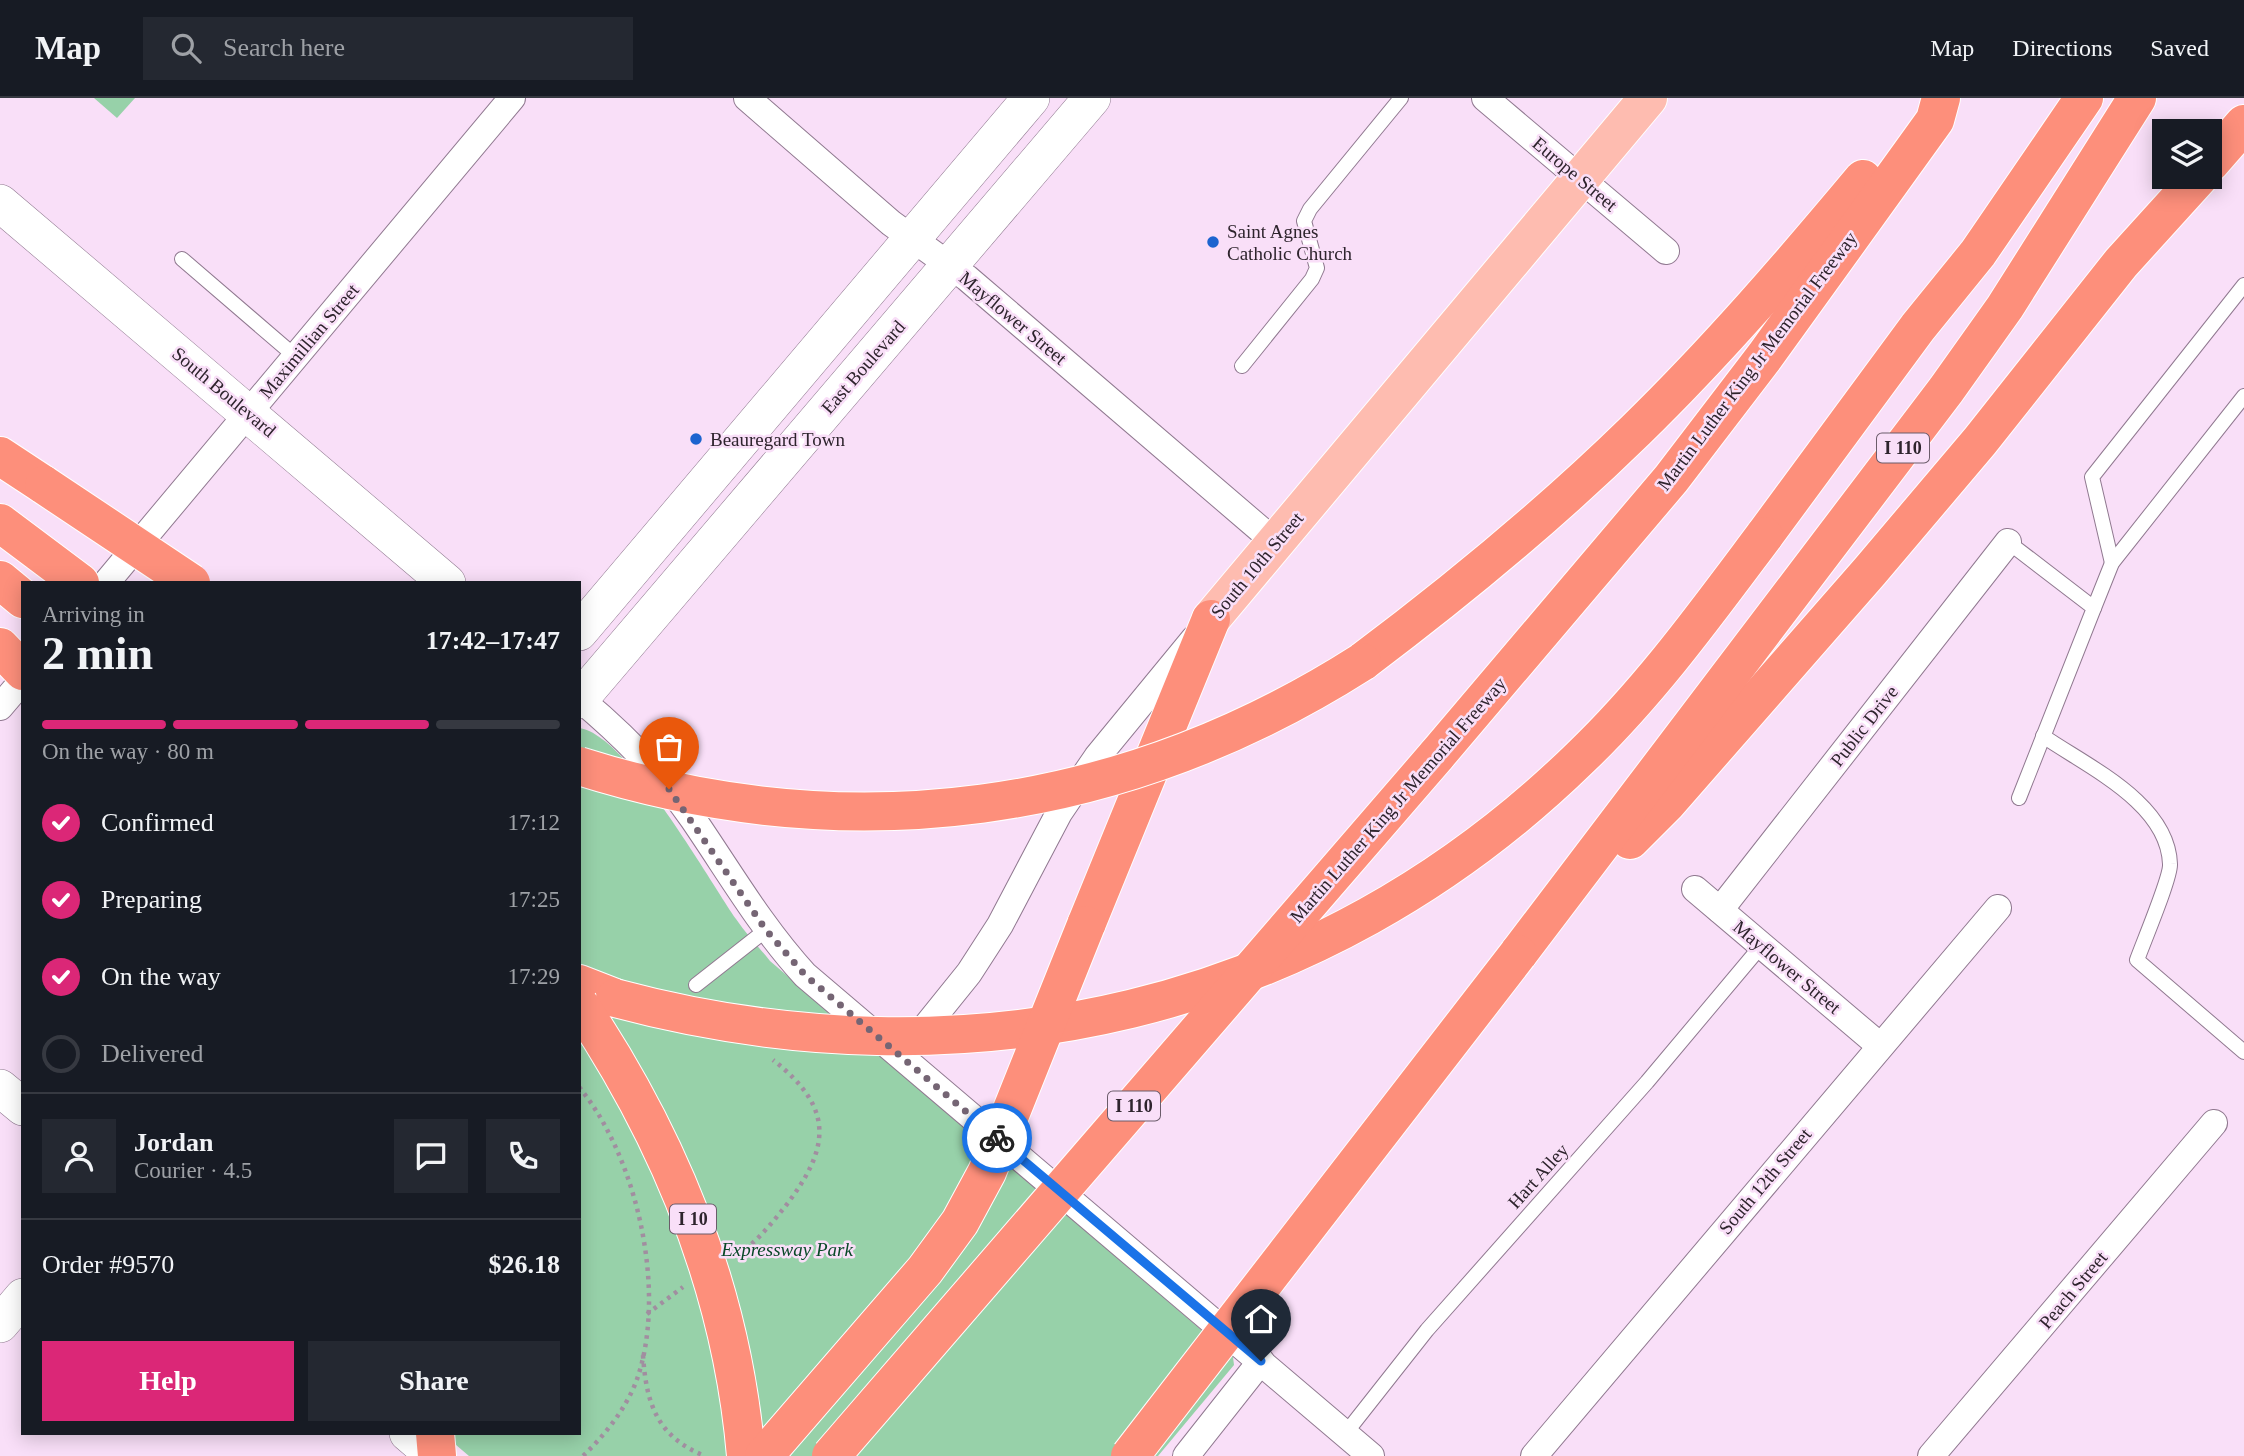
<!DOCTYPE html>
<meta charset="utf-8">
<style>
body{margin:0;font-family:Georgia,serif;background:#242831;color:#f1f3f6;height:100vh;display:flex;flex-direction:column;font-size:26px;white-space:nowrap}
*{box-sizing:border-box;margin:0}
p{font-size:23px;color:#9ea1a6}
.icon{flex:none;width:38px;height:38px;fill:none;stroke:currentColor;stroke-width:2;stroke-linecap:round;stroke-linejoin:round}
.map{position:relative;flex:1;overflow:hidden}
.sheet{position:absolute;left:21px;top:483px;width:560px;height:854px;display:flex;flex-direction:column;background:#171b24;border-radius:0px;box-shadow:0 4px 18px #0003}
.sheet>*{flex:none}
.tools{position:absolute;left:2152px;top:21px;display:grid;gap:14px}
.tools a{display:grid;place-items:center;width:70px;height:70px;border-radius:0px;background:#171b24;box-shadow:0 4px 18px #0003;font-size:35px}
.pin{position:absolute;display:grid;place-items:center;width:60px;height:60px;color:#fff;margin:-72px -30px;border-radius:50% 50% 50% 0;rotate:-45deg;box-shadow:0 0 7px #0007}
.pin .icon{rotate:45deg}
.courier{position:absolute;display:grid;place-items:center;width:70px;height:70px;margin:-35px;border:5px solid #1a73e8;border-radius:50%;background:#fff;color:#222;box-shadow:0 2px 9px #0007}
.overview em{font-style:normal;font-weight:700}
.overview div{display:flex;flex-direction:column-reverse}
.overview{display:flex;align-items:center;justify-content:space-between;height:119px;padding:0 21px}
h1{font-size:46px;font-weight:700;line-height:52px}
.bar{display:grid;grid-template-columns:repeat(4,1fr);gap:10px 7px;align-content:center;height:84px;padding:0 21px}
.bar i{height:9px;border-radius:5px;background:#363941}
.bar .on{background:#db2777}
.bar p{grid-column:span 4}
.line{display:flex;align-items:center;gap:18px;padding:0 21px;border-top:2px solid #363941}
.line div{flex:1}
.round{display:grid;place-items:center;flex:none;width:74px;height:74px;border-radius:0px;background:#242831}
ol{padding:0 21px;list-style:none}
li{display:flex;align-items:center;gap:21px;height:77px}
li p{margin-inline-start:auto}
li .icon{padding:7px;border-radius:50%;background:#db2777;color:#fff;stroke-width:4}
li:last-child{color:#9ea1a6}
li i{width:38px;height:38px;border:4px solid #363941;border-radius:50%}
.action{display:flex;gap:14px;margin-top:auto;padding:14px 21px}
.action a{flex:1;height:80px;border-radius:0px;background:#db2777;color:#fff;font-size:28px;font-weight:700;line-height:80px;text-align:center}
.action a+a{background:#242831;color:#f1f3f6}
header{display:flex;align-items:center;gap:42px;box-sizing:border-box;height:98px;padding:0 35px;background:#171b24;border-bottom:2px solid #363941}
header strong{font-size:33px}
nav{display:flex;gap:38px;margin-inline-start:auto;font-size:24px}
.search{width:490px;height:63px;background:#242831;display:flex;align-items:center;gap:18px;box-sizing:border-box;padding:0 24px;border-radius:0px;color:#9ea1a6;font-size:26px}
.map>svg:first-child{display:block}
</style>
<header>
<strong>Map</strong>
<div class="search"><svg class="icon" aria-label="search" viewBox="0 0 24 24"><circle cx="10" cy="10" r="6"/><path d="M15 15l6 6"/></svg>Search here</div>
<nav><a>Map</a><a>Directions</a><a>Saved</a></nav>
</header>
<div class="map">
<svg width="2244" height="1358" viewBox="0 0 2244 1358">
<rect width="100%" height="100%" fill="#f9dff8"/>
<!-- green -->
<g fill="#97d1a9">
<path d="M 94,0 L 135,0 L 117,20 Z"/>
<path d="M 579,630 C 627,636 708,781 736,821 C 746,836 759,849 770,863 L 1233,1259 L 1234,1267 L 1158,1358 L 469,1358 L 442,1335 L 579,1335 Z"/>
</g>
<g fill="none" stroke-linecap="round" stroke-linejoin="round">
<!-- lane casing -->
<g stroke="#907990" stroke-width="16">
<g id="lane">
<path d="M 182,161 L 296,259"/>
<path d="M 1242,268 L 1312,181 L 1317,170 L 1304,123 L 1310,111 L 1401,0"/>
<path d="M 2008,444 L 2094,510 L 2019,700"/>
<path d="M 2112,465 L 2092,379 L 2244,187"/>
<path d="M 2094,510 L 2112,465 L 2244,298"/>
<path d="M 2043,638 C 2088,669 2168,705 2170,766 C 2171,779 2143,845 2137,862 L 2244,954"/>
<path d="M 696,887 L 766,832"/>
<path d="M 1345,1336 L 1427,1232 L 1647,984 L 1762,847"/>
</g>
</g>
<!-- street casing -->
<g stroke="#907990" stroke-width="28">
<g id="street">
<path d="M 747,0 L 891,125 L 967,180 L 1275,444"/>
<path d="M 1485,0 L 1666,153"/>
<path d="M 106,485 L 512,0"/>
<path d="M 580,601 C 622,636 662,676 693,721 C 730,775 761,829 805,877 L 1371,1358"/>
<path d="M 0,609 L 23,582"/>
<path d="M 1695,791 L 1879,947"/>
<path d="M 1720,812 L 2008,444"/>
<path d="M 915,942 L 969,875 L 1000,827 L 1059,715 L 1097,659 L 1194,541"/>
<path d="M 1186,1358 L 1261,1263"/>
<path d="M 1534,1358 L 1998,810"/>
<path d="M 1931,1358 L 2214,1025"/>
</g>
</g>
<!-- secondary casing -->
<g stroke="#907990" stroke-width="38">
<g id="secondary">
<path d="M 0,105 L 447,485"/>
<path d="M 579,534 L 1031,0"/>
<path d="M 579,602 L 1092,0"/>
<path d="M 0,990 L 23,1009"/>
<path d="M 0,1226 L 23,1199"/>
<path d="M 408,1335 L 435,1358"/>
</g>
</g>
<!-- primary casing -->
<g stroke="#fff" stroke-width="40">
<path id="primary" d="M 1211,521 L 1648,0"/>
</g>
<!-- highway casing -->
<g stroke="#fff" stroke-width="40">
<g id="highway">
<path d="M 2210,65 L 2244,26"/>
<path d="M 0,358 L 44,387"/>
<path d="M 0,425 L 80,485"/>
<path d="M 1764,438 L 1918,229 L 1978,155 L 2084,0"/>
<path d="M 0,482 L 23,501"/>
<path d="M 0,549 L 23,573"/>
<path d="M 1362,564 C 1458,492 1550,416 1636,332 C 1717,253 1791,167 1863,81"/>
<path d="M 1436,658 L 1671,381 L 1765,258 L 1935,22 L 1941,0"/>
<path d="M 1630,742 L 1667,705 L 1870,473 L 1980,343 L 2121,165 L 2199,79"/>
<path d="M 1086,827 L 1211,521"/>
<path d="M 1518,856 L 1946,292 L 2005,209 L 2137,0"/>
<path d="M 579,886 L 615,900"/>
<path d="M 435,1335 L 437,1358"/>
</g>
</g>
<!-- path -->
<g stroke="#a18ea0" stroke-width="4.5" stroke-dasharray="3.5 5" stroke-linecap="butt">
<path d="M 579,989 C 638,1060 668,1197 636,1284 C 625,1312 604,1338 583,1358"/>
<path d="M 738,1156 C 756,1145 771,1126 784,1110 C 830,1051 836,1011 773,962"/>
<path d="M 647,1216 L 683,1189"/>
<path d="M 643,1257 C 646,1305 657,1339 705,1358"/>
</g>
<!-- lane -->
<use href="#lane" stroke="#fff" stroke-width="14"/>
<!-- street -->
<use href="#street" stroke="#fff" stroke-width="26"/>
<!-- secondary -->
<use href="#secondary" stroke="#fff" stroke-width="37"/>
<!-- primary -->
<use href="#primary" stroke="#febcb0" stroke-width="38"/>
<!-- highway -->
<use href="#highway" stroke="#fd8f7b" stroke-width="38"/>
<!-- highway-bridge casing -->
<g stroke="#fff" stroke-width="40" stroke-linecap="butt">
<g id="highway-bridge">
<path d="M 44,387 L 191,485"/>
<path d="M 579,668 C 850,754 1122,717 1362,564"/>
<path d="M 615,900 C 966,994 1319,915 1581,659 C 1650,593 1707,514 1764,438"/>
<path d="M 579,906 C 671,1043 732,1193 746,1358"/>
<path d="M 764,1358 L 925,1172 L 960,1124 L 987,1074 L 1086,827"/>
<path d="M 831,1358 L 1436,658"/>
<path d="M 1130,1358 L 1518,856"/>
</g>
</g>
<!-- highway-bridge -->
<use href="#highway-bridge" stroke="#fd8f7b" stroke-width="38"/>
</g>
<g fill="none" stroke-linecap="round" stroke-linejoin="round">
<!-- done -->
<path stroke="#756574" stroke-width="7" stroke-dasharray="0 12.6" d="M 669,691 L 766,832 L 805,877 L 997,1040"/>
<!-- route -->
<path stroke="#1a73e8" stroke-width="9" d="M 997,1040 L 1261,1263"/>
</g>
<!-- markers -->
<g fill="#1c64cf" stroke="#f9dff8" stroke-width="2.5">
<circle cx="1213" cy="144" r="7"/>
<circle cx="696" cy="341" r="7"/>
</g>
<g text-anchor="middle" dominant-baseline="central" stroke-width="5" stroke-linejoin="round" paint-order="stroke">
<!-- shield labels -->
<g fill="#f9dff8" stroke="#6b5c6a" stroke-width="2">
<rect x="1877" y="335.5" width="52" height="29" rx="5"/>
<rect x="1108" y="993.5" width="52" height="29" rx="5"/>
<rect x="670" y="1106.5" width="46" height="29" rx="5"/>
</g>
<g font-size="18" font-weight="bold" fill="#2e242d">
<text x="1903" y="350">I 110</text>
<text x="1134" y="1008">I 110</text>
<text x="693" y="1121">I 10</text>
</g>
<!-- street labels -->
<g font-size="19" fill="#2e242d" stroke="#f9dff8">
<text transform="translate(1575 76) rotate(40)">Europe Street</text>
<text transform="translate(1013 220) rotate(40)">Mayflower Street</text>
<text transform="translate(309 243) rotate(-50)">Maximillian Street</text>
<text transform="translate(1757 263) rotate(-53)">Martin Luther King Jr Memorial Freeway</text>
<text transform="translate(863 269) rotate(-49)">East Boulevard</text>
<text transform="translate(224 294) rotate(40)">South Boulevard</text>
<text transform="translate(1257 467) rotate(-50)">South 10th Street</text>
<text transform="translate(1864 628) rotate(-52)">Public Drive</text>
<text transform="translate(1398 702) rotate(-49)">Martin Luther King Jr Memorial Freeway</text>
<text transform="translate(1787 869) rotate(40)">Mayflower Street</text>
<text transform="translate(1538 1078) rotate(-48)">Hart Alley</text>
<text transform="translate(1765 1083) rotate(-50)">South 12th Street</text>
<text transform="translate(2073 1192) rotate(-50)">Peach Street</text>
</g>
<!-- poi labels -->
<g font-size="19" fill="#2e242d" stroke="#f9dff8" text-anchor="start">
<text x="1227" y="133">Saint Agnes<tspan x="1227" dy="22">Catholic Church</tspan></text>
<text x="710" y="341">Beauregard Town</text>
</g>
<!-- park labels -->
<g font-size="19" font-style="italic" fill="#084827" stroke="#f9dff8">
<text x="787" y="1151">Expressway Park</text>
</g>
</g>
</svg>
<div class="tools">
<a><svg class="icon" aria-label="layers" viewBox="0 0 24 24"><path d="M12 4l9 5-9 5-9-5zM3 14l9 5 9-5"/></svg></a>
</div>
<div class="pin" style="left:669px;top:691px;background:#ea580c"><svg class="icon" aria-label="bag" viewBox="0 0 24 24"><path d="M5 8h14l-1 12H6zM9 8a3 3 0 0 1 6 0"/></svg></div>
<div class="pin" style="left:1261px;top:1263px;background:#1f2937"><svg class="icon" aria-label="home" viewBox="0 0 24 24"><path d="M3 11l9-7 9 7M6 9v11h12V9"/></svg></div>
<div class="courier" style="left:997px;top:1040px"><svg class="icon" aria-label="bike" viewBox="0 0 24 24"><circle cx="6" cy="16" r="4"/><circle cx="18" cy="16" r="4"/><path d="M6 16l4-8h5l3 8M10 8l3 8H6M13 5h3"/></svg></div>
<section class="sheet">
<div class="overview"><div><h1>2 min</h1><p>Arriving in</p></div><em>17:42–17:47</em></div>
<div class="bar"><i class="on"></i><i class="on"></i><i class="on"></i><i></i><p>On the way · 80 m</p></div>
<ol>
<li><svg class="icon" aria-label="check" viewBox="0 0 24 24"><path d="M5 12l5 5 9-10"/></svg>Confirmed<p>17:12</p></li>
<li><svg class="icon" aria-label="check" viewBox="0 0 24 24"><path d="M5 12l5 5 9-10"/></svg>Preparing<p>17:25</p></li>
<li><svg class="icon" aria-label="check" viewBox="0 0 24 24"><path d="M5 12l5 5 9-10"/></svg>On the way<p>17:29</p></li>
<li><i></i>Delivered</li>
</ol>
<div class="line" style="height:126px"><a class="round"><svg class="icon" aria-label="person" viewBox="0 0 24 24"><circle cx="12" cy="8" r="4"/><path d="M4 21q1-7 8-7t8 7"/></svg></a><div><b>Jordan</b><p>Courier · 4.5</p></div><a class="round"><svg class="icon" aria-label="chat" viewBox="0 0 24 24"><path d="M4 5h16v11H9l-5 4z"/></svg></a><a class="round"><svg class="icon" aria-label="phone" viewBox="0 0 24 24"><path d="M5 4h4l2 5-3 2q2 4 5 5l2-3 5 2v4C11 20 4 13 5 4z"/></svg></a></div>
<div class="line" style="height:91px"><div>Order #9570</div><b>$26.18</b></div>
<div class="action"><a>Help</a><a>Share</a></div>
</section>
</div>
